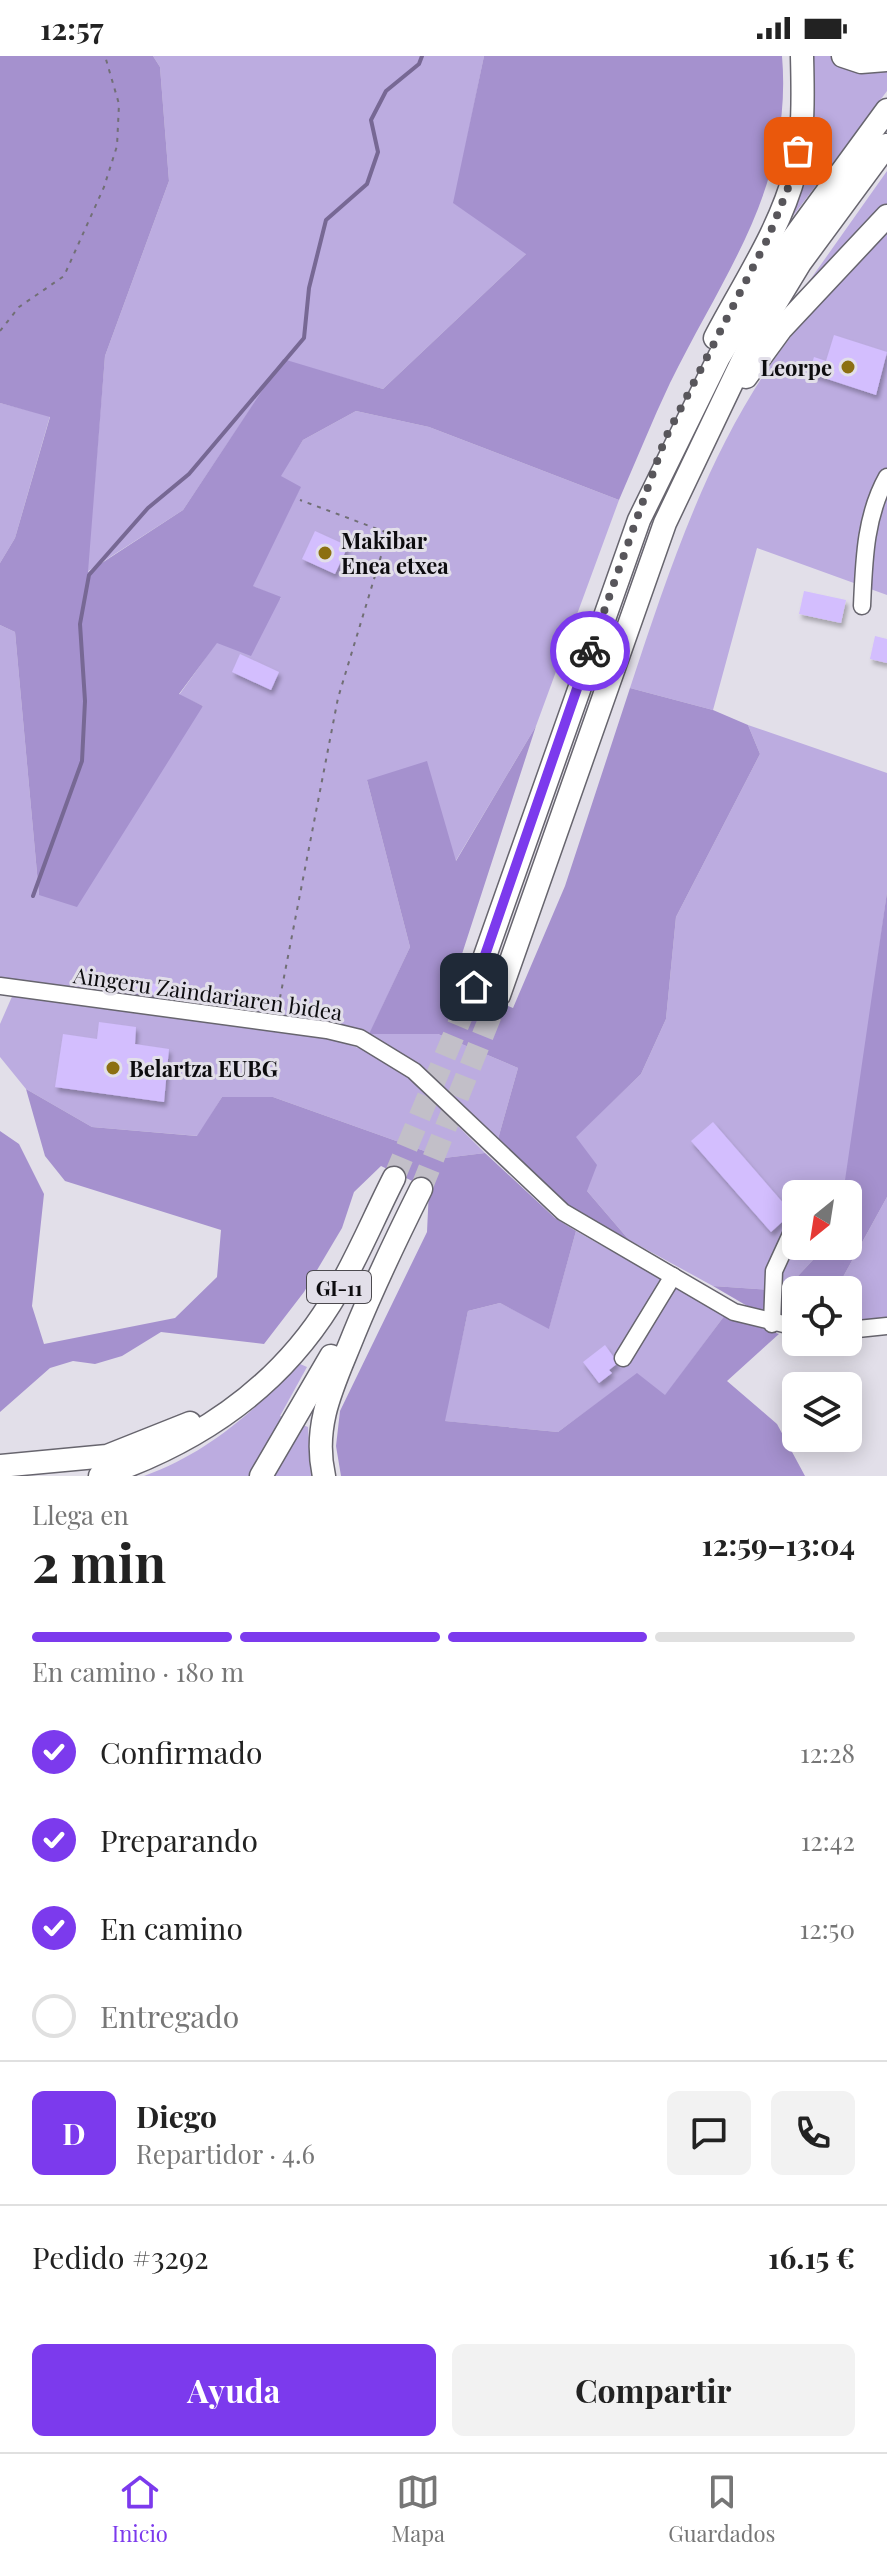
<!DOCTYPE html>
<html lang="es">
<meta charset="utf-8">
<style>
body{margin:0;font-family:"Playfair Display",serif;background:#f2f2f2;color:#222;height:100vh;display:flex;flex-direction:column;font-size:30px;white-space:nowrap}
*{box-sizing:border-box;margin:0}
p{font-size:26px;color:#767676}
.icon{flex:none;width:44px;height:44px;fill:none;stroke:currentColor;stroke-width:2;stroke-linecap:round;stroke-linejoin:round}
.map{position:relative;height:1420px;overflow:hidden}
.drawer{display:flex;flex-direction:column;background:#fff;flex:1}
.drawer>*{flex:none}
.needle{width:52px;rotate:210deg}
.tools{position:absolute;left:782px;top:1124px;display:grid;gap:16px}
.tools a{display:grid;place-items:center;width:80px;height:80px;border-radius:12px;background:#fff;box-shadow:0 4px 20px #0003;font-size:40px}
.pin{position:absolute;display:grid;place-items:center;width:68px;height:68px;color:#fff;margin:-34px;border-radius:16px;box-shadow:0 4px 12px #0006}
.courier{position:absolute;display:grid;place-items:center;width:80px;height:80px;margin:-40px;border:6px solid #7c3aed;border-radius:50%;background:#fff;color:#222;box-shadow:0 2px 10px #0007}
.head em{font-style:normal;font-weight:700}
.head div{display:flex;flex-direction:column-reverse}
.head{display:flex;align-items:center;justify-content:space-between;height:136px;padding:0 32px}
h1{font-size:52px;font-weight:700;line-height:60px}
.bar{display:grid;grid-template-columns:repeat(4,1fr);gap:12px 8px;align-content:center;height:96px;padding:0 32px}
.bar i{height:10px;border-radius:6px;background:#e0e0e0}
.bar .active{background:#7c3aed}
.bar p{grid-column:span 4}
.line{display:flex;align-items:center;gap:20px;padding:0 32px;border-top:2px solid #e0e0e0}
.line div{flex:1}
.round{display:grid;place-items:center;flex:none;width:84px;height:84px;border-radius:12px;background:#f2f2f2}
ol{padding:0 32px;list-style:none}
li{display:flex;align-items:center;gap:24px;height:88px}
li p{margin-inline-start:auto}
li .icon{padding:8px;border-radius:50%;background:#7c3aed;color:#fff;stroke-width:4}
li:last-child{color:#767676}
li i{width:44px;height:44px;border:4px solid #e0e0e0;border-radius:50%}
.action{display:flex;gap:16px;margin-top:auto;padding:16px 32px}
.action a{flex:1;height:92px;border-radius:12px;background:#7c3aed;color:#fff;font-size:32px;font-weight:700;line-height:92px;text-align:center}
.action a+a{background:#f2f2f2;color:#222}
.status{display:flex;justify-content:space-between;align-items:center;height:56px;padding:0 40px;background:#fff;direction:ltr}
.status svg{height:22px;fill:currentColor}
.tab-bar{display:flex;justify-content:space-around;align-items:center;height:112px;border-top:2px solid #e0e0e0;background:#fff;font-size:22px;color:#767676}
.tab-bar a{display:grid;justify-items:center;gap:4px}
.tab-bar .active{color:#7c3aed}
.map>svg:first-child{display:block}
</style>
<div class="status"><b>12:57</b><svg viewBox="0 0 49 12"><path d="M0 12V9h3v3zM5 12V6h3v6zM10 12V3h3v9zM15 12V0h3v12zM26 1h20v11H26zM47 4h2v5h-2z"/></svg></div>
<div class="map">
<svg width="887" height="1420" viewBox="0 0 887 1420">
<defs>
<filter id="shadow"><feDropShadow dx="2.5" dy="4.5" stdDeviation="2" flood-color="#0004"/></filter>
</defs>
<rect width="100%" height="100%" fill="#e2dfe9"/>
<!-- green -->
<g fill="#bcace0">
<path d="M 153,0 L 484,0 L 454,147 L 527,197 L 383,333 L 283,304 L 183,454 L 87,516 L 105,300 L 169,125 L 160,11 Z"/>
<path d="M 812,0 L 887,0 L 887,35 L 787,168 Z"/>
<path d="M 887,115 L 887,539 L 757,492 L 713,654 L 630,632 C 674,499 717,367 808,259 L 798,241 Z"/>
<path d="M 0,347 L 50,360 L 15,482 L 0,507 Z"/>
<path d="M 356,355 L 429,371 L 619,444 L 536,670 L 455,806 L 367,724 L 410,891 L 370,977 L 438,978 L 518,1012 L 498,1083 C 444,1031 408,990 334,966 L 78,936 L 0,923 L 0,569 L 15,576 L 39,839 L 203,650 L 179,639 L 217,586 L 281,542 L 252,530 L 300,432 L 280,420 L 303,384 Z"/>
<path d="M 748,669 L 887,717 L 887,836 L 850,1107 L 843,1138 L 796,1138 L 796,1190 L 826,1190 L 784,1235 L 713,1230 L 629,1184 L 587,1135 L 575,1081 L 641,1018 L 666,963 L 676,861 L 760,698 Z"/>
<path d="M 14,936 L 328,981 L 375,998 L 409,1021 L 485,1097 L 444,1102 L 273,1041 L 222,1041 L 198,1080 L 92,1071 L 26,1033 L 0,1001 L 0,968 Z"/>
<path d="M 887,1141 L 887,1263 L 848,1267 L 848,1234 L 828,1234 L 843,1221 Z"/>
<path d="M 576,1175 L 725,1259 L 665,1340 L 637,1318 L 558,1376 L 444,1365 L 468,1255 L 500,1247 L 549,1272 Z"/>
<path d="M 300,1308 L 307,1311 L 280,1360 L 308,1371 L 311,1420 L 144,1420 C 210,1396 252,1356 300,1308 Z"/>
</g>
<!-- forest -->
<g fill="#a591ce">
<path d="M 0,0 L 153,0 L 160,11 L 169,125 L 105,300 L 88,516 L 183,454 L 283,303 L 383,333 L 526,198 L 453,147 L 484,0 L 782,0 C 793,130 724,217 670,327 C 652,365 636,405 619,444 L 429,371 L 356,355 L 303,384 L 281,420 L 301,431 L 253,530 L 281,541 L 251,600 L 217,587 L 179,638 L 203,650 L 77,851 L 39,839 L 15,576 L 0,569 L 0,507 L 15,482 L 50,361 L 0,347 Z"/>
<path d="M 630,632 L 713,654 L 748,669 L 760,698 L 676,861 L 666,963 L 641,1018 L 576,1081 L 597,1109 L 587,1135 L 629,1184 L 568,1149 L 498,1083 L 518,1012 L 438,978 L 369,978 L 410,891 L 367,724 L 427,705 L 456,805 L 536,670 L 462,898 L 464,932 L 513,952 L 565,830 Z"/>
<path d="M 887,836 L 887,1141 L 843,1221 L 828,1234 L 796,1234 L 795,1261 L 761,1258 L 713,1230 L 784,1235 L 826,1190 L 848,1190 L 848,1138 L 843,1138 Z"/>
<path d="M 26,1033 L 92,1071 L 197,1080 L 222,1041 L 273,1041 L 444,1102 L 485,1097 L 555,1162 L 576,1175 L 549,1273 L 500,1247 L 468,1255 L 445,1365 L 558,1376 L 637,1317 L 665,1339 L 725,1259 L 779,1278 L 727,1325 L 777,1368 L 805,1420 L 341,1420 L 336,1390 L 340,1355 L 427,1176 L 429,1133 L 381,1110 L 354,1136 L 342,1172 L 304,1236 L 264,1288 L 161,1276 L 122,1300 L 95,1308 L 73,1305 L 50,1312 L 0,1356 L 0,1075 L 19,1088 L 44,1138 L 32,1250 L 44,1288 L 175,1262 L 217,1221 L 221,1174 L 65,1125 L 45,1100 Z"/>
</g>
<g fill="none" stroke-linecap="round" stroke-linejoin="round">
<!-- stream -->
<path stroke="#776894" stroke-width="4" d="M 33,840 L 82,705 L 85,645 L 80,568 L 89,519 L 148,452 L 189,418 L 304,282 L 309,232 L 326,164 L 367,128 L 378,96 L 371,64 L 386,35 L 419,8 L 422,0"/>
</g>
<!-- building -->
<g fill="#d3befe" filter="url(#shadow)">
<path d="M 834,279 L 887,296 L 876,339 L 809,317 L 814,301 L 826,305 Z"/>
<path d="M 315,475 L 348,490 L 335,518 L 302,503 Z"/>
<path d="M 804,535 L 846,544 L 841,567 L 799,558 Z"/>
<path d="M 875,580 L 887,583 L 887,607 L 870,603 Z"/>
<path d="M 240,598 L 279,616 L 271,634 L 232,616 Z"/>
<path d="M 125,924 L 180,931 L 180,940 L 124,937 Z"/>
<path d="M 99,966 L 136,971 L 135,988 L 169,993 L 164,1046 L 55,1031 L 63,978 L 97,983 Z"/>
<path d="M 713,1066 L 792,1157 L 771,1176 L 691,1085 Z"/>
<path d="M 605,1289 L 618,1307 L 609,1314 L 612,1317 L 599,1327 L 583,1306 Z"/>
</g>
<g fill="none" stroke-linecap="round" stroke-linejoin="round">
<!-- highway-tunnel -->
<g stroke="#c2bfc8" stroke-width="22" stroke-dasharray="22 11" stroke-linecap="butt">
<path d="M 394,1122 L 474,931"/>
<path d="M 421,1133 L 499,939"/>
</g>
<!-- minor casing -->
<g stroke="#67656e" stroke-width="19">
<g id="minor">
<path d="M 862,550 C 864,505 865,460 887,421"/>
<path d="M 0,930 L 327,974 L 360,982 L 414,1015 L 563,1156 L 734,1256 L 796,1271"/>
<path d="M 772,1268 L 774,1215 L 791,1178"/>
<path d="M 848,1274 L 887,1270"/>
<path d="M 623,1302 L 673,1220"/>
</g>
</g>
<!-- highway casing -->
<g stroke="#67656e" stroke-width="25">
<g id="highway">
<path d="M 843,0 L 861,6 L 887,4"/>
<path d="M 715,282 C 742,230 780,174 795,116 C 804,79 803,38 802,0"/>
<path d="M 746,321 L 781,273 L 887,160"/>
<path d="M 474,931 L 639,464 L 719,301 L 778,203 L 887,54"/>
<path d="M 499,939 L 665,467 L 749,291 L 800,207 L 887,89"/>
<path d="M 0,1410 L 107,1400 L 190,1367"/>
<path d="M 100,1420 C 195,1388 276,1335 330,1248 C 355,1208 373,1163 394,1122"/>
<path d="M 261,1420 L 331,1300"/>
<path d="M 324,1420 C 312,1367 335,1326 354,1278 C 374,1229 397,1181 421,1133"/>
</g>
</g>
<!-- path -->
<g stroke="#716f75" stroke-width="2" stroke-dasharray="4 6" stroke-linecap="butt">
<path d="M 0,275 L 19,251 L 64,220 L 104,131 L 117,90 L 119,48 L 105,0"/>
<path d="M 278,952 L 338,642 L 388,477 L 300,444"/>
</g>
<!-- minor -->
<use href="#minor" stroke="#fff" stroke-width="16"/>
<!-- highway -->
<use href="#highway" stroke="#fff" stroke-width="22"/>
</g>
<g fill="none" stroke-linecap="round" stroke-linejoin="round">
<!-- done -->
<path stroke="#58565b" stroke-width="8" stroke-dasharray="0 14.4" d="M 590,595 L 665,383 L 768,182 L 794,117 L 798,95"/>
<!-- route -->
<path stroke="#7c3aed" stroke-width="10" d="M 474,931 L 590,595"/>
</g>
<!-- markers -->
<g fill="#8c6f12" stroke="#e2dfe9" stroke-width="3">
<circle cx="848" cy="311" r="8"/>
<circle cx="325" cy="497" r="8"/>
<circle cx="113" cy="1012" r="8"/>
</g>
<g text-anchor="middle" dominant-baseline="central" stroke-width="6" stroke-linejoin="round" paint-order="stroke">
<!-- shield labels -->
<rect fill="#e2dfe9" stroke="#4d4b50" stroke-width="2" x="307" y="1215" width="64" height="32" rx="6"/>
<g font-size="20" font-weight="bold" fill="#0d0c0f">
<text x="339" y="1231">GI-11</text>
</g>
<!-- poi labels -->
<g font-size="22" font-weight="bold" fill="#0d0c0f" stroke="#e2dfe9" text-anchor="start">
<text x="832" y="311" text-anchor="end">Leorpe</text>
<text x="341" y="484">Makibar<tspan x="341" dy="25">Enea etxea</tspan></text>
<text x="129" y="1012">Belartza EUBG</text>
</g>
<!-- street labels -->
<g font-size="22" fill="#0d0c0f" stroke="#e2dfe9">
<text transform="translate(208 937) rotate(8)">Aingeru Zaindariaren bidea</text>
</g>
</g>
</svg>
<div class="tools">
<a><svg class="needle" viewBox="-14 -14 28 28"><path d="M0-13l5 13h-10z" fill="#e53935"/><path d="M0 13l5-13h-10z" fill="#767676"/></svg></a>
<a><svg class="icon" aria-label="locate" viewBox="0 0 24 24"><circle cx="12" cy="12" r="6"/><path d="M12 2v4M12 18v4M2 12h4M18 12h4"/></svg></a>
<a><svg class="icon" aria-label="layers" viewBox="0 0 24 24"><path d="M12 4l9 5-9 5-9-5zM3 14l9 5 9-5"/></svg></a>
</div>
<div class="pin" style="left:798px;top:95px;background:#ea580c"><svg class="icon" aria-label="bag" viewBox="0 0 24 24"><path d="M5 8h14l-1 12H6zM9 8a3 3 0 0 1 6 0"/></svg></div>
<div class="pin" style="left:474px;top:931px;background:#1f2937"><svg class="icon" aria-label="home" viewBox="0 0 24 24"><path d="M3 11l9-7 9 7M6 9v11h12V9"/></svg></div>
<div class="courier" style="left:590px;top:595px"><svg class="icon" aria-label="bike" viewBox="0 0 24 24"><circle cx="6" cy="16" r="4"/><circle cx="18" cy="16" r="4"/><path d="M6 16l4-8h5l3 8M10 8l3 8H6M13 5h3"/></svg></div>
</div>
<section class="drawer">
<div class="head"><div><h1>2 min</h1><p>Llega en</p></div><em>12:59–13:04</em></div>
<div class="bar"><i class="active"></i><i class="active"></i><i class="active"></i><i></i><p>En camino · 180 m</p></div>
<ol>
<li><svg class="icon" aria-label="check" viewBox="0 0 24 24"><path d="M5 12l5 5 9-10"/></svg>Confirmado<p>12:28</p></li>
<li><svg class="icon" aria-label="check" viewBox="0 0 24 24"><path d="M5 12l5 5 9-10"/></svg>Preparando<p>12:42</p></li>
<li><svg class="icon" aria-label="check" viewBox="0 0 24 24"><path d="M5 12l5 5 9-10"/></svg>En camino<p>12:50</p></li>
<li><i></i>Entregado</li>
</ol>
<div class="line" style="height:144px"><b class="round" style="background:#7c3aed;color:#fff">D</b><div><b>Diego</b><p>Repartidor · 4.6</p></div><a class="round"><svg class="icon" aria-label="chat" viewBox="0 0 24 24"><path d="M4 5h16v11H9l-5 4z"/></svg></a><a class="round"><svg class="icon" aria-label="phone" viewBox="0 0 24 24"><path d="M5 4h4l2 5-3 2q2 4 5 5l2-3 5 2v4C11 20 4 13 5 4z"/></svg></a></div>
<div class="line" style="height:104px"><div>Pedido #3292</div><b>16.15 €</b></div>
<div class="action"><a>Ayuda</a><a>Compartir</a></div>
</section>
<nav class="tab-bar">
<a class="active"><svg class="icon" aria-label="home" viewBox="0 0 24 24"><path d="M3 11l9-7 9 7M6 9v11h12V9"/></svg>Inicio</a>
<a><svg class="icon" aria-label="map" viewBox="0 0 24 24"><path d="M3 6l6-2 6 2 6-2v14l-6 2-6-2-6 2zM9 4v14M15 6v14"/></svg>Mapa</a>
<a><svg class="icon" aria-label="saved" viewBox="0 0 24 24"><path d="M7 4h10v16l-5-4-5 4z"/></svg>Guardados</a>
</nav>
